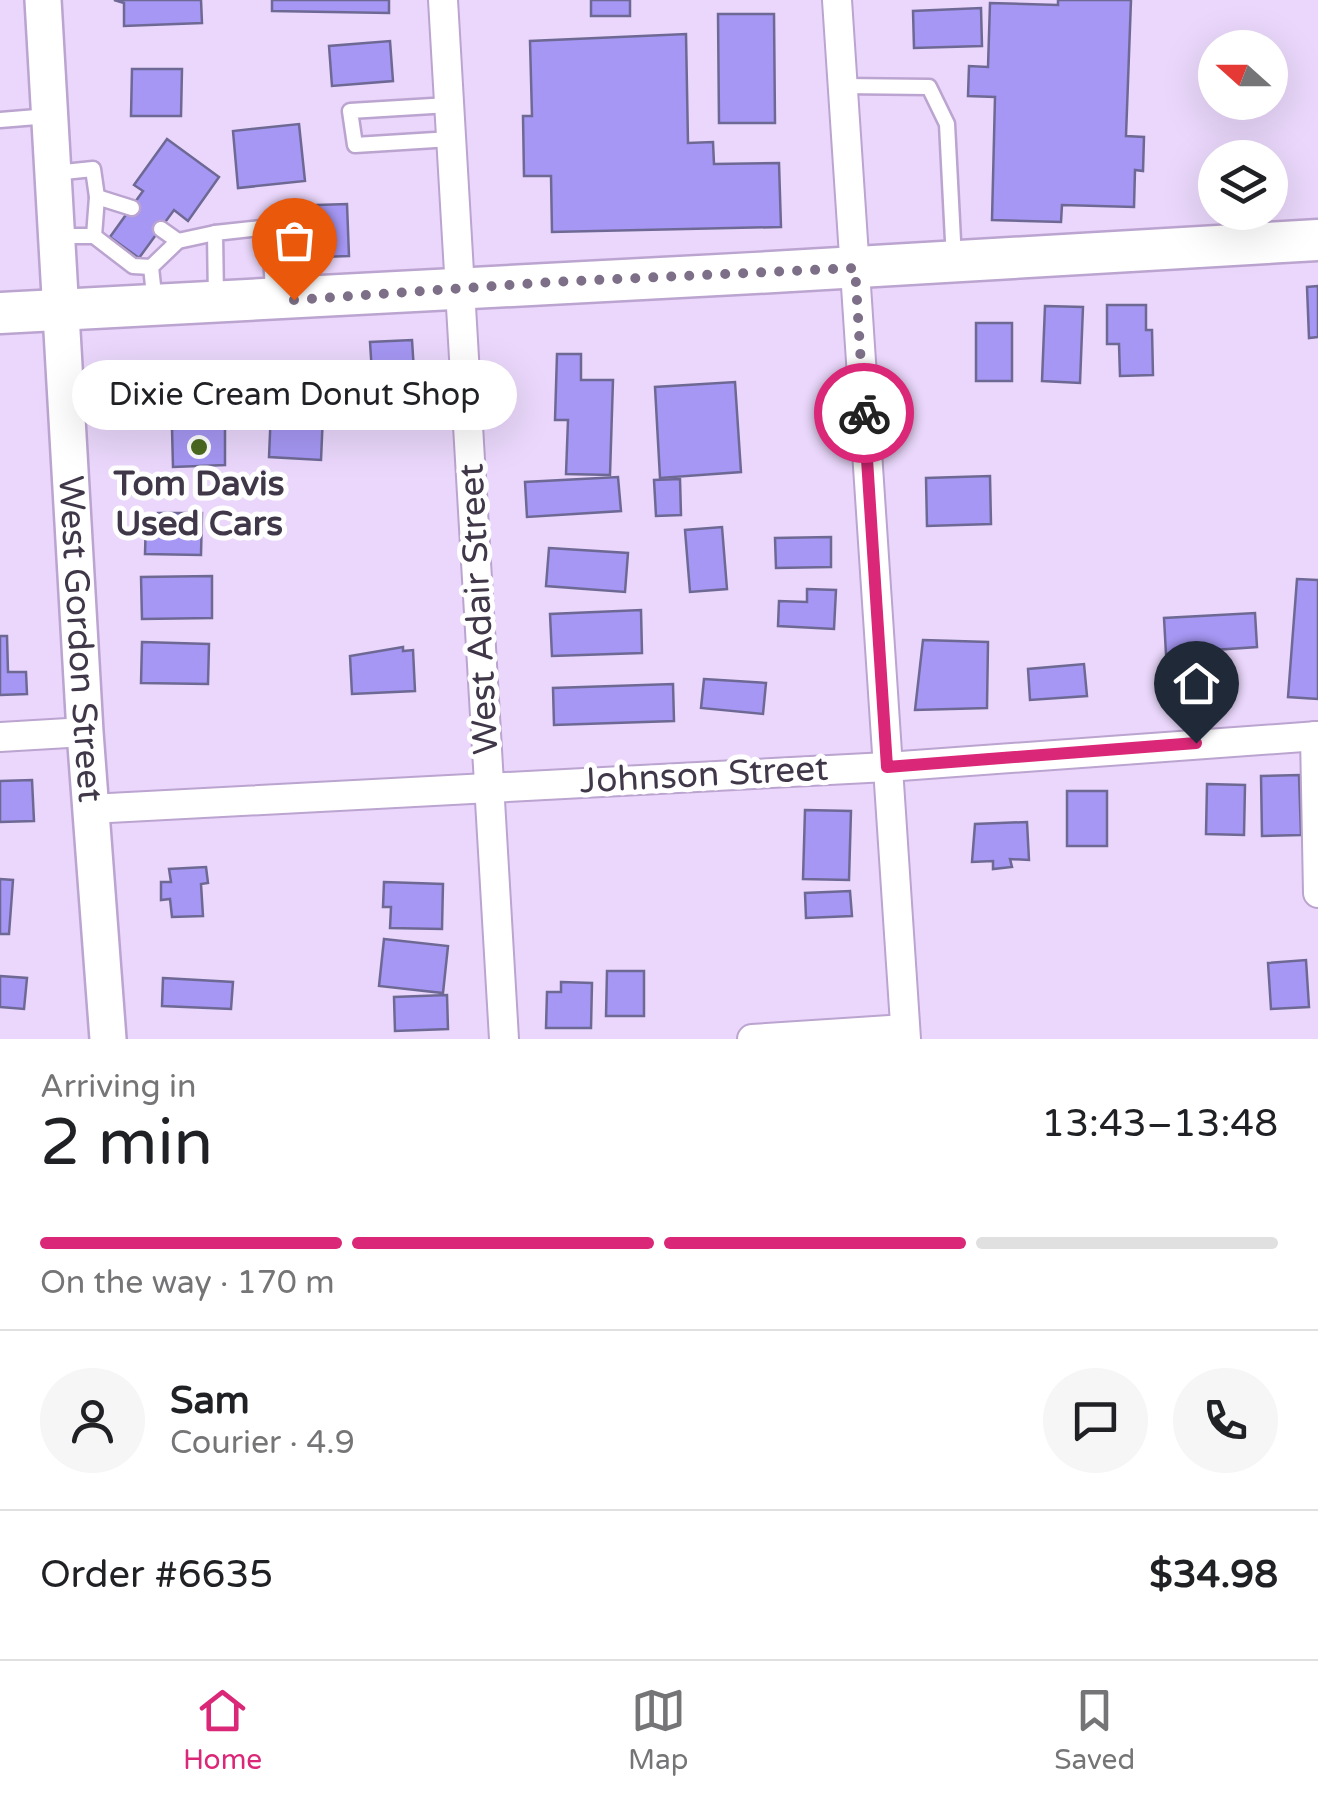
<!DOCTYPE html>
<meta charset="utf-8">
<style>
body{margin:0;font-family:"Varela Round",sans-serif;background:#f6f6f6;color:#202124;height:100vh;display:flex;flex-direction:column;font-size:38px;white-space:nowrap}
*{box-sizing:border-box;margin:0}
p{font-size:32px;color:#757577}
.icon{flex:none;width:55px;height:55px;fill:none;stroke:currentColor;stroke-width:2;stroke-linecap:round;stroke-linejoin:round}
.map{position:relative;height:1039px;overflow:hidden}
.panel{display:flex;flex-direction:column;background:#fff;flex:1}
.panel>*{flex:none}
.needle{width:65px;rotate:291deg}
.fabs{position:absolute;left:1198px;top:30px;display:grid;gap:20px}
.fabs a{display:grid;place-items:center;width:90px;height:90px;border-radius:50%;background:#fff;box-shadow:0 10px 40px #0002;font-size:50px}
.pin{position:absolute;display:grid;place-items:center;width:85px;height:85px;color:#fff;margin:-102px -42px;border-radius:50% 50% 50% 0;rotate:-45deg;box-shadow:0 0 10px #0007}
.pin .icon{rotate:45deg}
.courier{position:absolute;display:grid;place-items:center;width:100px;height:100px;margin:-50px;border:8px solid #db2777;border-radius:50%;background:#fff;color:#222;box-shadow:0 2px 12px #0007}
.bubble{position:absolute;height:70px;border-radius:35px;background:#fff;box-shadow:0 10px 40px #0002;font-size:32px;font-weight:600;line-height:70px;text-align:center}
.headline em{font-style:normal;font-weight:600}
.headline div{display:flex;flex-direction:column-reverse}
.headline{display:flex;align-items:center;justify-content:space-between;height:170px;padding:0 40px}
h1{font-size:65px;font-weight:600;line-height:75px}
.bar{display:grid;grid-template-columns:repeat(4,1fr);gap:15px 10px;align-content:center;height:120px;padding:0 40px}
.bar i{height:12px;border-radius:8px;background:#e0e0e0}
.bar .on{background:#db2777}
.bar p{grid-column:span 4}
.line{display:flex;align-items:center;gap:25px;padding:0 40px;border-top:2px solid #e0e0e0}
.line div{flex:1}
.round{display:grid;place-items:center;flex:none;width:105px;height:105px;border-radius:52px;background:#f6f6f6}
.tabs{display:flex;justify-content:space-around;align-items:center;height:140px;border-top:2px solid #e0e0e0;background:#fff;font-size:28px;color:#757577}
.tabs a{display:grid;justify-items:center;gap:5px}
.tabs .on{color:#db2777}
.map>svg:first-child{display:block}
</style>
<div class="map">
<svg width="1318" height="1039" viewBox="0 0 1318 1039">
<rect width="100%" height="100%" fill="#ead7fb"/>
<!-- building -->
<g fill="#a597f3" stroke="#6e6994" stroke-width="2.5">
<path d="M 114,0 L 201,0 L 202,23 L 124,26 L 124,3 Z"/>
<path d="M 272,0 L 389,0 L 389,13 L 272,11 Z"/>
<rect x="591" y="0" width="39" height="16"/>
<path d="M 1058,0 L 1131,0 L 1126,136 L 1144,137 L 1143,171 L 1135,170 L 1134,207 L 1062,205 L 1061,222 L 992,220 L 995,97 L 968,96 L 969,66 L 988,67 L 990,3 L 1058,5 Z"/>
<path d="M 981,8 L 982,46 L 914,48 L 913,11 Z"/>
<path d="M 718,14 L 774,14 L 775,123 L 719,123 Z"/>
<path d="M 686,34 L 688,143 L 713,142 L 714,164 L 779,163 L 781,227 L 552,232 L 551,176 L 524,176 L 523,116 L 532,116 L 530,41 Z"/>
<path d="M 390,41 L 393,81 L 332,86 L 329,46 Z"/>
<path d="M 132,69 L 182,69 L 181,116 L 131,116 Z"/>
<path d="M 299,124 L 305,181 L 238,188 L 233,131 Z"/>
<path d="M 167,139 L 219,177 L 188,221 L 174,210 L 139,258 L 110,237 L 143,191 L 134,185 Z"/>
<path d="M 347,204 L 349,256 L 320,257 L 317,205 Z"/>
<path d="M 1318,286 L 1318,337 L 1309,338 L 1307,287 Z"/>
<path d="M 1107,305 L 1146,305 L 1146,330 L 1152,330 L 1153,375 L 1120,376 L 1119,344 L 1107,344 Z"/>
<path d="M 1045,306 L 1083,307 L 1080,383 L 1042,381 Z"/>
<rect x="976" y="323" width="36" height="58"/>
<path d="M 412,340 L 417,418 L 375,420 L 370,342 Z"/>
<path d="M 557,354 L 581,354 L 581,380 L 613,380 L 610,475 L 566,474 L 568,420 L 555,420 Z"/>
<path d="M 735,382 L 741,472 L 660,478 L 655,387 Z"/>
<path d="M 271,410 L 323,414 L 321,460 L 269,457 Z"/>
<path d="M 225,427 L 225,465 L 173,467 L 172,429 Z"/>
<path d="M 990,476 L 991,524 L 927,526 L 926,478 Z"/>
<path d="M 618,477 L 621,511 L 527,517 L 525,482 Z"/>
<path d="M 680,479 L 681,515 L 656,516 L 654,480 Z"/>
<path d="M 158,513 L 202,513 L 201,555 L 145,554 L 146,519 L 158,519 Z"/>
<path d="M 722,527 L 727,589 L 690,592 L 685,530 Z"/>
<path d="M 831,537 L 831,567 L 776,568 L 775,538 Z"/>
<path d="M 549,548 L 628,553 L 625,592 L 546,586 Z"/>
<path d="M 212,576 L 212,618 L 142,619 L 141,577 Z"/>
<path d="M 1297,579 L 1318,580 L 1318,699 L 1288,697 Z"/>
<path d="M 807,589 L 836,590 L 834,629 L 778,626 L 779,601 L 807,602 Z"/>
<path d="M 641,610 L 642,653 L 552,656 L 550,614 Z"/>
<path d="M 1255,613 L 1257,647 L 1214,650 L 1216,670 L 1194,671 L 1193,653 L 1166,654 L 1164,618 Z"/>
<path d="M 0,636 L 7,636 L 8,672 L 26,672 L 27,694 L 0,695 Z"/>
<path d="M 923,640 L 988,642 L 987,708 L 915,710 Z"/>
<path d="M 142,642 L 209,644 L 208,684 L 141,683 Z"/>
<path d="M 403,647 L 403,651 L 413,650 L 415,691 L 352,694 L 350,656 Z"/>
<path d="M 1084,664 L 1087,696 L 1030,700 L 1028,669 Z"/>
<path d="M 704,679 L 766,683 L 763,714 L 701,708 Z"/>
<path d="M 673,684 L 674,721 L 554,725 L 553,688 Z"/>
<path d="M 1299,775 L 1301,835 L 1262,836 L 1261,776 Z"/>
<path d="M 32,780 L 34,821 L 0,822 L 0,781 Z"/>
<path d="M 1207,784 L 1245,785 L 1244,835 L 1206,834 Z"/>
<rect x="1067" y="791" width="40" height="55"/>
<path d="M 805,810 L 851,811 L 849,880 L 803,879 Z"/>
<path d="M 1027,822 L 1029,860 L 1010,859 L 1012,867 L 993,869 L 993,861 L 972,862 L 975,824 Z"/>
<path d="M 206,867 L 208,883 L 201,884 L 203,916 L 172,917 L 170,899 L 161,900 L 161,882 L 171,882 L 169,869 Z"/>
<path d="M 0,879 L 13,880 L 9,934 L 0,934 Z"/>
<path d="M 384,882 L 443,884 L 442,929 L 390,928 L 391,907 L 383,907 Z"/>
<path d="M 850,891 L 852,916 L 806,918 L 805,893 Z"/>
<path d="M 384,939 L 448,946 L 443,993 L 379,986 Z"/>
<path d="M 1306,960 L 1309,1007 L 1271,1009 L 1268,963 Z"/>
<path d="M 607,971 L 644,971 L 644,1016 L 606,1016 Z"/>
<path d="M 0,976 L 27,978 L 24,1009 L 0,1007 Z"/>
<path d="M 163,978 L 233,982 L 231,1009 L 162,1006 Z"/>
<path d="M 561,982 L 592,983 L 591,1028 L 546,1028 L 547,992 L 561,992 Z"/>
<path d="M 447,995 L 448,1029 L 395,1031 L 394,997 Z"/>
</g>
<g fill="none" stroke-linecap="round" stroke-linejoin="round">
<!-- service casing -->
<g stroke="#bba4cf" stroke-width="19">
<g id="service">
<path d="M 843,86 L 929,87 L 947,124 L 954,260"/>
<path d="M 449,105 L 350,111 L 355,145 L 451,139"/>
<path d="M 0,120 L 49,116"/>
<path d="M 54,173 L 93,169 L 97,197 L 94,236 L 59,236"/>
<path d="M 97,197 L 132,208"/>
<path d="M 161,229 L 178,241 L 215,233"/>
<path d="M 94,236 L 133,266 L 151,267"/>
<path d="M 216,299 L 215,233 L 270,227 L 273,295"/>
<path d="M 155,304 L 151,267 L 178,241"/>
</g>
</g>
<!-- minor casing -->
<g stroke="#bba4cf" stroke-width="32">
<g id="minor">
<path d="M 443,0 L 504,1039"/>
<path d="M 837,0 L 906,1039"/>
<path d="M 1315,736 L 1318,893"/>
<path d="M 0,737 L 85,732"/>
<path d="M 90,809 L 887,767 L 1318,736"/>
<path d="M 752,1039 L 905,1029"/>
</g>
</g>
<!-- tertiary casing -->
<g stroke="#bba4cf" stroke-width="40">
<g id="tertiary">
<path id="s1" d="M 43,0 L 85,732 L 108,1039"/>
</g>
</g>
<!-- secondary casing -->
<g stroke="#bba4cf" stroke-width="45">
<path id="secondary" d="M 0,313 C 439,291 879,267 1318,240"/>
</g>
<!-- service -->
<use href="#service" stroke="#fff" stroke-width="14"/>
<!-- minor -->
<use href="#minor" stroke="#fff" stroke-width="28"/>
<!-- tertiary -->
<use href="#tertiary" stroke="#fff" stroke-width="35"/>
<!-- secondary -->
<use href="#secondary" stroke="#fff" stroke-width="40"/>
</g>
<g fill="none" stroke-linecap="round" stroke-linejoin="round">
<!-- done -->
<path stroke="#7c6f87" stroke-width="10" stroke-dasharray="0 18" d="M 294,300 L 553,282 L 855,268 L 864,413"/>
<!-- route -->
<path stroke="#db2777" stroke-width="12" d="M 864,413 L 887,767 L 1196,743"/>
</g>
<!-- markers -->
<circle fill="#4c6b21" stroke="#fff" stroke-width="4" cx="199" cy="447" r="10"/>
<g text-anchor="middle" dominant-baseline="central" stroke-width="10" stroke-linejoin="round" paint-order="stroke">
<!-- poi labels -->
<g font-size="35" font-weight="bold" fill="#403749" stroke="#fff">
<text x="199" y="484">Tom Davis<tspan x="199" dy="40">Used Cars</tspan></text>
</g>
<!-- street labels -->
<g font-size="35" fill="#403749" stroke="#fff">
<text transform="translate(479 609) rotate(-93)">West Adair Street</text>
<text stroke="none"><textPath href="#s1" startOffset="640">West Gordon Street</textPath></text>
<text transform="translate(704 775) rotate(-3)">Johnson Street</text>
</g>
</g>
</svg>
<div class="fabs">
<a><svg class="needle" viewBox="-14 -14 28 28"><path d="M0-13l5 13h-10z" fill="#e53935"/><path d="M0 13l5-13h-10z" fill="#757577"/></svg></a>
<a><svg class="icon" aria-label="layers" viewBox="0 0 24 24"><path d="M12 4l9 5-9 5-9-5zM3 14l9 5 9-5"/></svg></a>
</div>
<div class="pin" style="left:294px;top:300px;background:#ea580c"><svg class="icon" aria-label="bag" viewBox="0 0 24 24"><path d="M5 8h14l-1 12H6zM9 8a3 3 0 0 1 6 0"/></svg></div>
<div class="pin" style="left:1196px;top:743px;background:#1f2937"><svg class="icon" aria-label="home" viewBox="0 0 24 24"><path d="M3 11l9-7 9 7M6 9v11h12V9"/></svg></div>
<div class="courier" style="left:864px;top:413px"><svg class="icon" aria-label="bike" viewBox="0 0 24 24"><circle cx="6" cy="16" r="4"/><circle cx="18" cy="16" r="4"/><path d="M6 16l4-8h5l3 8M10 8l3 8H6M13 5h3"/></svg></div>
<div class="bubble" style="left:72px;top:360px;width:445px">Dixie Cream Donut Shop</div>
</div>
<section class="panel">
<div class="headline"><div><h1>2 min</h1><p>Arriving in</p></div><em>13:43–13:48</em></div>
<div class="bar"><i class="on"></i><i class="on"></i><i class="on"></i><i></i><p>On the way · 170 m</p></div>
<div class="line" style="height:180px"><a class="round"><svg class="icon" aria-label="person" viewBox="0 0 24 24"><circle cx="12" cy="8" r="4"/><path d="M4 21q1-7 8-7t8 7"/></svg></a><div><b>Sam</b><p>Courier · 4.9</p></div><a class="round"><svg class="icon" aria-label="chat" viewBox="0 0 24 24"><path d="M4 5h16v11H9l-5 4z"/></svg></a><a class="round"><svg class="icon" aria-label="phone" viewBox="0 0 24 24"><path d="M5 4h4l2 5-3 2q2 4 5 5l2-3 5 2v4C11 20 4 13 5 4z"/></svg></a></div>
<div class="line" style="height:130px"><div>Order #6635</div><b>$34.98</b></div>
</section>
<nav class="tabs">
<a class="on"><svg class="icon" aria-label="home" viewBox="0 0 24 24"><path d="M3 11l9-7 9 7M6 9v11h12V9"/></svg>Home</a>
<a><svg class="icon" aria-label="map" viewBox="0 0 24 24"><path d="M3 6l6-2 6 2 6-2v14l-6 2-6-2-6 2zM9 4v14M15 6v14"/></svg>Map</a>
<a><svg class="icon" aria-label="saved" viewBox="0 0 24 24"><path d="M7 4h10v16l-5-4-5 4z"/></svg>Saved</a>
</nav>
